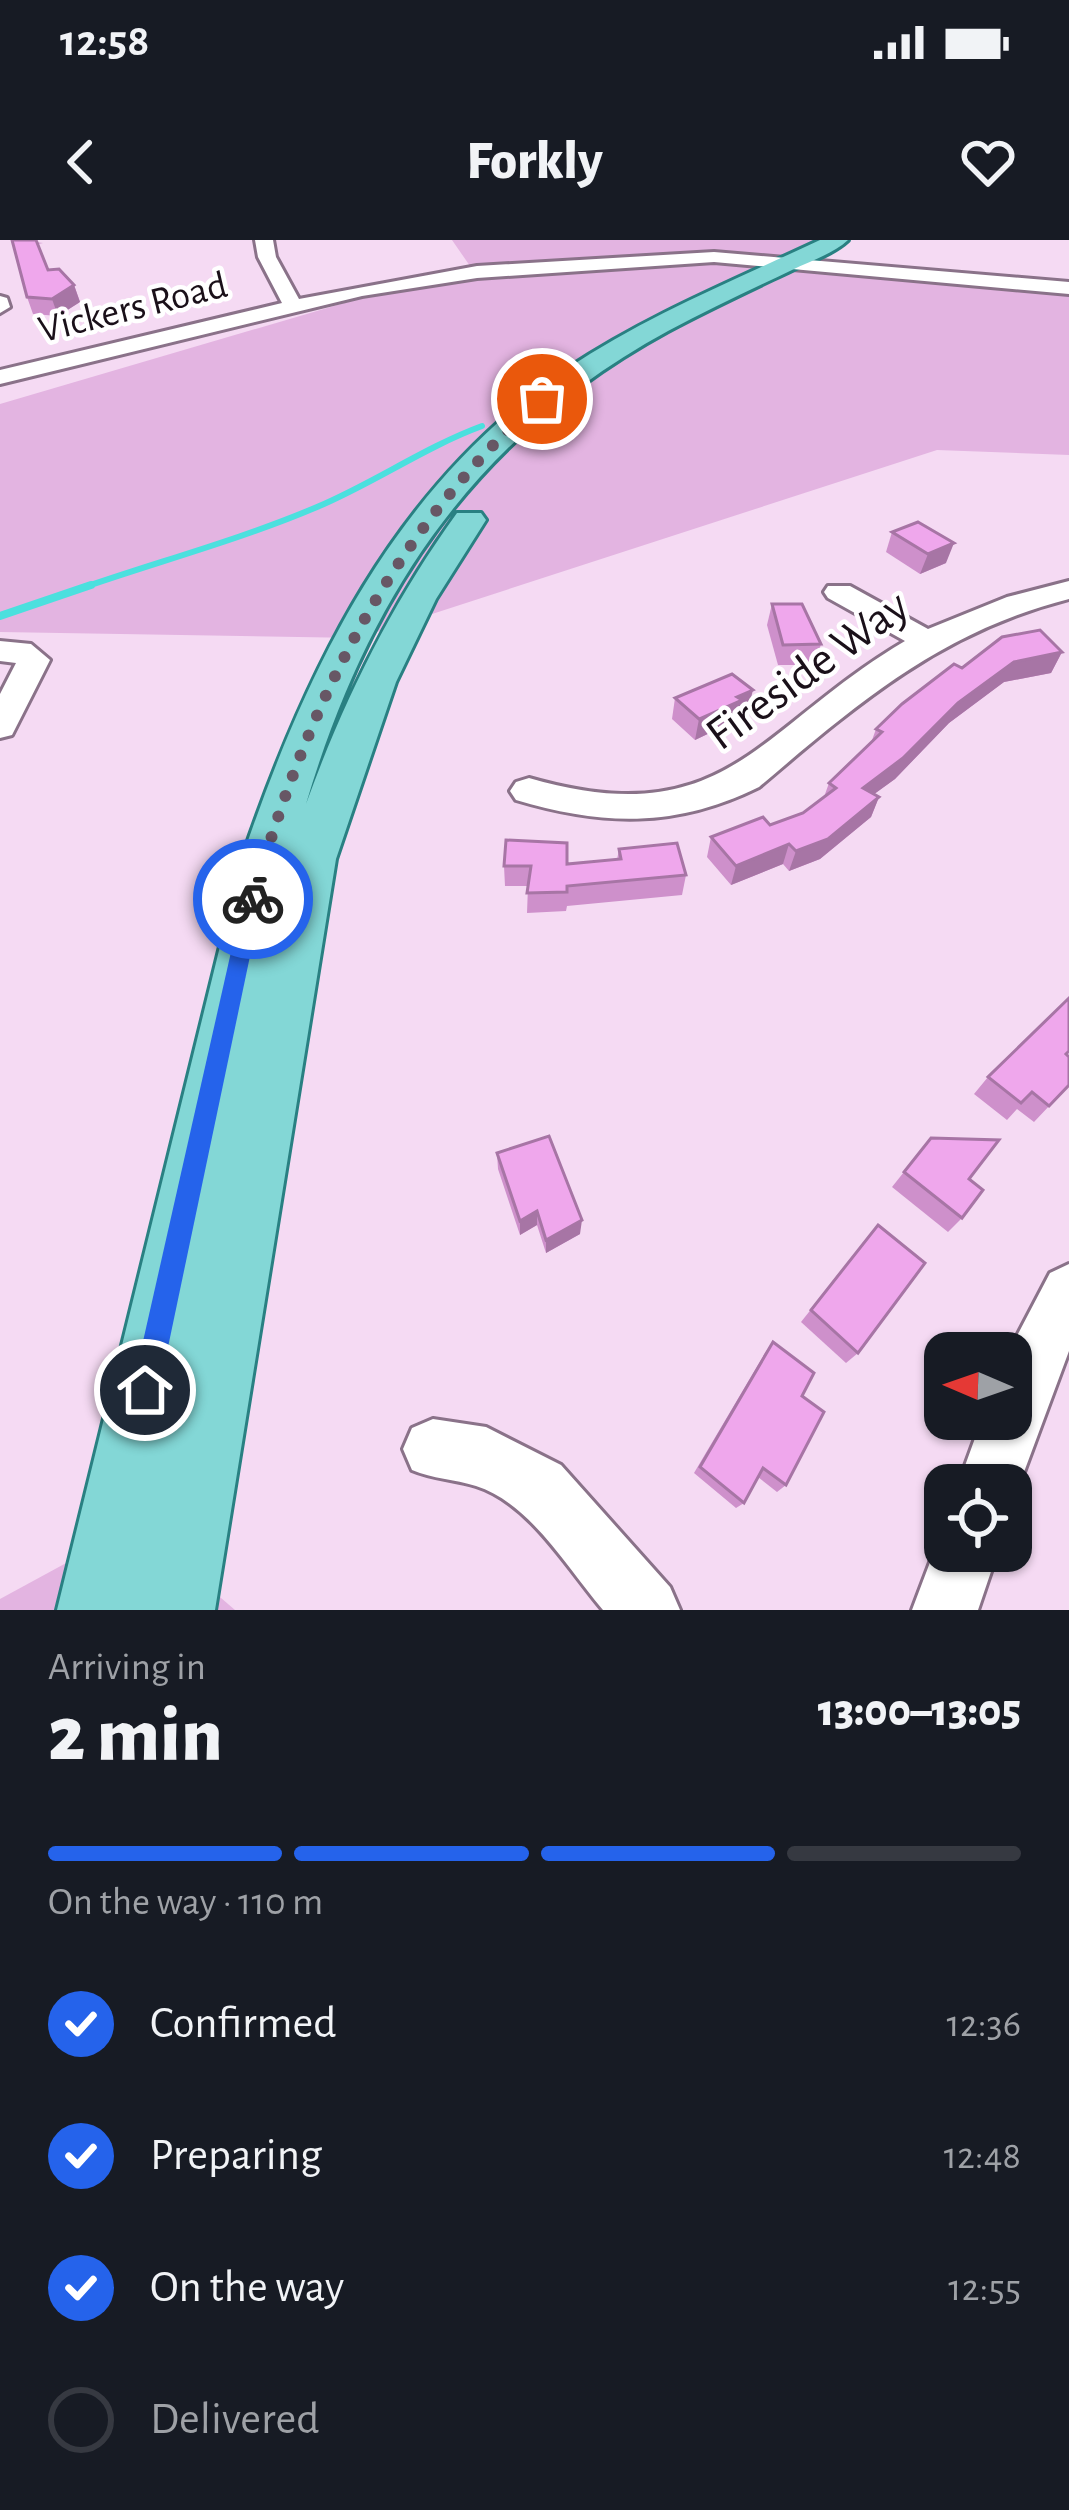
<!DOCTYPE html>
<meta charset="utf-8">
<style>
body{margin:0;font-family:"Alegreya Sans",sans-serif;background:#242831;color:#f1f3f6;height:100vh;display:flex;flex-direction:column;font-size:45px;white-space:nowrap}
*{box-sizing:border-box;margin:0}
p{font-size:39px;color:#9ea1a6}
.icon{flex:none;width:66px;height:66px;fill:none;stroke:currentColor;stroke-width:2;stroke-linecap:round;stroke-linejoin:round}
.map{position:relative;height:1370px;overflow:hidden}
.side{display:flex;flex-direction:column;background:#171b24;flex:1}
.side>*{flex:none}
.needle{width:78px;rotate:272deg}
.controls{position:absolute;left:924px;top:1092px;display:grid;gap:24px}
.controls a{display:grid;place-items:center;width:108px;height:108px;border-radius:24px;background:#171b24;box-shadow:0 3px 9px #0004;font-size:60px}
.pin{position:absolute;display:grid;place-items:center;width:102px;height:102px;color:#fff;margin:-51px;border:6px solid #fff;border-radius:50%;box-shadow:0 3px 12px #0007}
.courier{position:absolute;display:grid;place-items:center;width:120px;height:120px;margin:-60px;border:9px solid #2563eb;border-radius:50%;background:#fff;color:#222;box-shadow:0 3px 15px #0007}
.overview em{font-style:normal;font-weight:800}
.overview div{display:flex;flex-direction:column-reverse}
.overview{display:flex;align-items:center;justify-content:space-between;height:204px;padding:0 48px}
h1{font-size:78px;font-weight:800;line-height:90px}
.bar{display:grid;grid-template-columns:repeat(4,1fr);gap:18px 12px;align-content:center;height:144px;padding:0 48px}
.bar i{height:15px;border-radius:9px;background:#363941}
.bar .on{background:#2563eb}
.bar p{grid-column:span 4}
ol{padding:0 48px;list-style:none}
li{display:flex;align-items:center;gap:36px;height:132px}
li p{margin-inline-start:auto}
li .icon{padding:12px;border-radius:50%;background:#2563eb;color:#fff;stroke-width:4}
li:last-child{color:#9ea1a6}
li i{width:66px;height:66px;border:6px solid #363941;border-radius:50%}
.status{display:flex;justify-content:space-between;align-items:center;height:84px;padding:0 60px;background:#171b24;direction:ltr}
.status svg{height:33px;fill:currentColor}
header{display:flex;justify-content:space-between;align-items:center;height:156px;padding:0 48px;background:#171b24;font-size:54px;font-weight:800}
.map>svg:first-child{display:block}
</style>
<div class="status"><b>12:58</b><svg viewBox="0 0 49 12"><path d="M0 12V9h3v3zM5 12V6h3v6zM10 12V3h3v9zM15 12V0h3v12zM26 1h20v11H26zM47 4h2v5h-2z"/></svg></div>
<header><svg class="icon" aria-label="back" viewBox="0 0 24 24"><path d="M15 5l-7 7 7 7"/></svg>Forkly<svg class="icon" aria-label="heart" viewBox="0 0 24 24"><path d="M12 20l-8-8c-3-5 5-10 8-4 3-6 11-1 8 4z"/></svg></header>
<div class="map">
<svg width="1069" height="1370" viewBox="0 0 1069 1370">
<rect width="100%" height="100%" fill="#f5daf3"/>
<!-- green -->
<g fill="#e3b4e1">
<path d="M 452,0 L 841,0 L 796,21 L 1069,46 L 1069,215 L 937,210 L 358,398 L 0,392 L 0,164 L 470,26 Z"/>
<path d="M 136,1285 L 235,1370 L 0,1370 L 0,1359 Z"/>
</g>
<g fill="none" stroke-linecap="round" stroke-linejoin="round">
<!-- stream-far1 -->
<path stroke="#4be0de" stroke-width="6" d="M 82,348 C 160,321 242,299 317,267 C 374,243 425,207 482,186"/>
<!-- stream -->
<path stroke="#4be0de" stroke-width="8" d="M 0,376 L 91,345"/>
<!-- minor casing -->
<g stroke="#8a7289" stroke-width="6">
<g id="minor">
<path d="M 255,0 L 273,0 L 276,17 L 299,59 L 477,26 L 714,12 L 1069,42 L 1069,54 L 714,22 L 477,38 L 362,56 L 0,144 L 0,130 L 282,63 L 258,17 Z"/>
<path d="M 0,56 L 7,58 L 10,67 L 0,73 Z"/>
<path d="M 1069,341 L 1069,359 C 940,392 858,463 759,547 C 676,588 603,586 516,560 L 510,551 L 516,542 L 529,538 C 727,595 756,489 905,401 L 828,358 L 824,352 L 828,346 L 850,346 L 928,389 L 1007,357 Z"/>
<path d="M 0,401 L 31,404 L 50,420 L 12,495 L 0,498 L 0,454 L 16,423 L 0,421 Z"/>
<path d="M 1069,1024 L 1069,1111 L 1011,1267 L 1011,1245 L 958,1245 L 982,1179 L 1011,1179 L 1008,1113 L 1050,1033 Z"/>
<path d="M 433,1179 L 486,1187 L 561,1225 L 670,1347 L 680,1370 L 603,1370 C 568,1329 530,1263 476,1246 C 454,1239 433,1239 412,1230 L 403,1209 L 412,1188 Z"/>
<path d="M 943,1288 L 945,1311 L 998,1311 L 978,1370 L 912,1370 Z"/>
</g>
</g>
<!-- major casing -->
<g stroke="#298082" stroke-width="6">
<path id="major" d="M 820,0 L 848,0 C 833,14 810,21 792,30 C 750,50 709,69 668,91 C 475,196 368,355 306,564 C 344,459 392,363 457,273 L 481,273 L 486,280 L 436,359 L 396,442 L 336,619 L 215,1370 L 57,1370 L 241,621 C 306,429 394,245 568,128 C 646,76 735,40 820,0 Z"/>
</g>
<!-- minor -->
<use href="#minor" fill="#fff" fill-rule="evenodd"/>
<!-- major -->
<use href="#major" fill="#83d7d6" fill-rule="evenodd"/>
</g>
<!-- wall -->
<g fill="#ce90cb">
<path d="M 12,0 L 43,3 L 37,4 L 48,30 L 74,45 L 80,62 L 58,76 L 33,74 L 27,57 Z"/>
<path d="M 892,292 L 946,323 L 920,334 L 886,312 Z"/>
<path d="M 772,364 L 821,404 L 815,425 L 778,425 L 767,385 Z"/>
<path d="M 1062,412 L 1051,433 L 1004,442 L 949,483 L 895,539 L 874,554 L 879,557 L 871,577 L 820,619 L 789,631 L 783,624 L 731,645 L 707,617 L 711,597 L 770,585 L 803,573 L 824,557 L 829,543 L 871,503 L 876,489 L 962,428 Z"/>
<path d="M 675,458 L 748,470 L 738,475 L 737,480 L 695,500 L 672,479 Z"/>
<path d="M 619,609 L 686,635 L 682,655 L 567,666 L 566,671 L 527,673 L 528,646 L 505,646 L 504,626 L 567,624 L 617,620 Z"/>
<path d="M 1067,815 L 1069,845 L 1034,882 L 1017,869 L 1007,880 L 974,854 L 988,837 Z"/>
<path d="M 931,898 L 969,939 L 962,978 L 948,992 L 892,947 Z"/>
<path d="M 497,913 L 580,994 L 546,1013 L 537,985 L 520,995 L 498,929 Z"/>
<path d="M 878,985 L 858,1113 L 846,1123 L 801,1082 Z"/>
<path d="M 773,1102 L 802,1156 L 786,1245 L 777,1252 L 758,1237 L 744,1263 L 736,1268 L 694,1233 L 765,1113 Z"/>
</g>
<!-- shaded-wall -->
<g fill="#a775a5">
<path d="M 74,45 L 80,62 L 58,76 L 52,59 Z"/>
<path d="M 954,303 L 946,323 L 920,334 L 928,314 Z"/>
<path d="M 1062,412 L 1051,433 L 1004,442 L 949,483 L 895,539 L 855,568 L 863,548 L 958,463 L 1014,422 Z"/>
<path d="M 753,450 L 748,470 L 738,475 L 737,480 L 695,500 L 699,479 L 737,457 Z"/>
<path d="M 879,557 L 871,577 L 820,619 L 789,631 L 796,611 Z"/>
<path d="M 789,604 L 783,624 L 731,645 L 736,626 Z"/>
<path d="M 537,971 L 537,985 L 520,995 L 520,981 Z"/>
<path d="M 582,980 L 580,994 L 546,1013 L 546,1000 Z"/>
</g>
<!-- building -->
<g fill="#efa7ec" stroke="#a775a5" stroke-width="3">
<path d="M 12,0 L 36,0 L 48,30 L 59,29 L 74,45 L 52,59 L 27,57 Z"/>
<path d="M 918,282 L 954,303 L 928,314 L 892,292 Z"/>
<path d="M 772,364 L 802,364 L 821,404 L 783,405 Z"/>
<path d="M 1040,390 L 1062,412 L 1014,422 L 958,463 L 903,518 L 863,548 L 879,557 L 828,599 L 796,611 L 789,604 L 736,626 L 711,597 L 763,577 L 770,585 L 803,573 L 836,548 L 829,543 L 882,492 L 876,489 L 902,464 L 954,424 L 962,428 L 1002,397 Z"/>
<path d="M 732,434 L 753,450 L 737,457 L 742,460 L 699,479 L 675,458 Z"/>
<path d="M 506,600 L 567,603 L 567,624 L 621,619 L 619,609 L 677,603 L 686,635 L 567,646 L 567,652 L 527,653 L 531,626 L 504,626 Z"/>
<path d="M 1069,758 L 1069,811 L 1066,814 L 1069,817 L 1069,845 L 1049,866 L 1032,852 L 1021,863 L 988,837 Z"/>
<path d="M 549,896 L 582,980 L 546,1000 L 537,971 L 520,981 L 497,913 Z"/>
<path d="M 931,898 L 999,900 L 969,939 L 983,950 L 962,978 L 904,932 Z"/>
<path d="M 878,985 L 925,1023 L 858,1113 L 811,1070 Z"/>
<path d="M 773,1102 L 814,1133 L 802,1156 L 824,1172 L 786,1245 L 763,1228 L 744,1263 L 700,1227 Z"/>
</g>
<!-- route -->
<path fill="#2563eb" d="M 253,652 L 262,659 L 159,1150 L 155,1160 L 145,1164 L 136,1160 L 132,1150 L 243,659 Z"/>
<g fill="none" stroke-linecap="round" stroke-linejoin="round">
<!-- done -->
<path stroke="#675765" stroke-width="12" stroke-dasharray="0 21.6" d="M 253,659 C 306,468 390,291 542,159"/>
</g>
<g text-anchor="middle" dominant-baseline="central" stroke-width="9" stroke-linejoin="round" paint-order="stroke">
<!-- far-street labels -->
<g font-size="39" fill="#1a1019" stroke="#fff">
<text transform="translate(133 68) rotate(-14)">Vickers Road</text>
</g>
<!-- street labels -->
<g font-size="48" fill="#1a1019" stroke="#fff">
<text transform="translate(808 431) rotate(-36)">Fireside Way</text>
</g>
</g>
</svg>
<div class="controls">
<a><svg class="needle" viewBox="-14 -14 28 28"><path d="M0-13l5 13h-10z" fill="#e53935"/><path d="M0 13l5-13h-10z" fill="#9ea1a6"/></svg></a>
<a><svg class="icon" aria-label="locate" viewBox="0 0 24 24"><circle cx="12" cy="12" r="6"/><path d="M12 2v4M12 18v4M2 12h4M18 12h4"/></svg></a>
</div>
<div class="pin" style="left:542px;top:159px;background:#ea580c"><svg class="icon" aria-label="bag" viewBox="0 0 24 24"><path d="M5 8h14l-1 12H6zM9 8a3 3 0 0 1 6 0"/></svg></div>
<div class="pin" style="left:145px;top:1150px;background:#1f2937"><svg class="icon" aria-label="home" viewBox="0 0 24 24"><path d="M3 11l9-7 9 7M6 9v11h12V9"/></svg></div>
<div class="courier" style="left:253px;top:659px"><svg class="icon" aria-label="bike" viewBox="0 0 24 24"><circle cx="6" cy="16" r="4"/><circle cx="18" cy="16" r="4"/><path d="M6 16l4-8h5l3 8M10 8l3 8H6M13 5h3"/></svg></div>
</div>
<section class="side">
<div class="overview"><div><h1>2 min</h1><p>Arriving in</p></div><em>13:00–13:05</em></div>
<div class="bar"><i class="on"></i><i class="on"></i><i class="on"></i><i></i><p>On the way · 110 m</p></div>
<ol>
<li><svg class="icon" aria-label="check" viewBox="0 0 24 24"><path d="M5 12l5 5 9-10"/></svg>Confirmed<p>12:36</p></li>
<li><svg class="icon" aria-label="check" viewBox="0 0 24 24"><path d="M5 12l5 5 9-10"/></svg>Preparing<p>12:48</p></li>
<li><svg class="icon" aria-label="check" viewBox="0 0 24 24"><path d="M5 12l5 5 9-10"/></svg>On the way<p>12:55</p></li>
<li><i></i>Delivered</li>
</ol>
</section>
